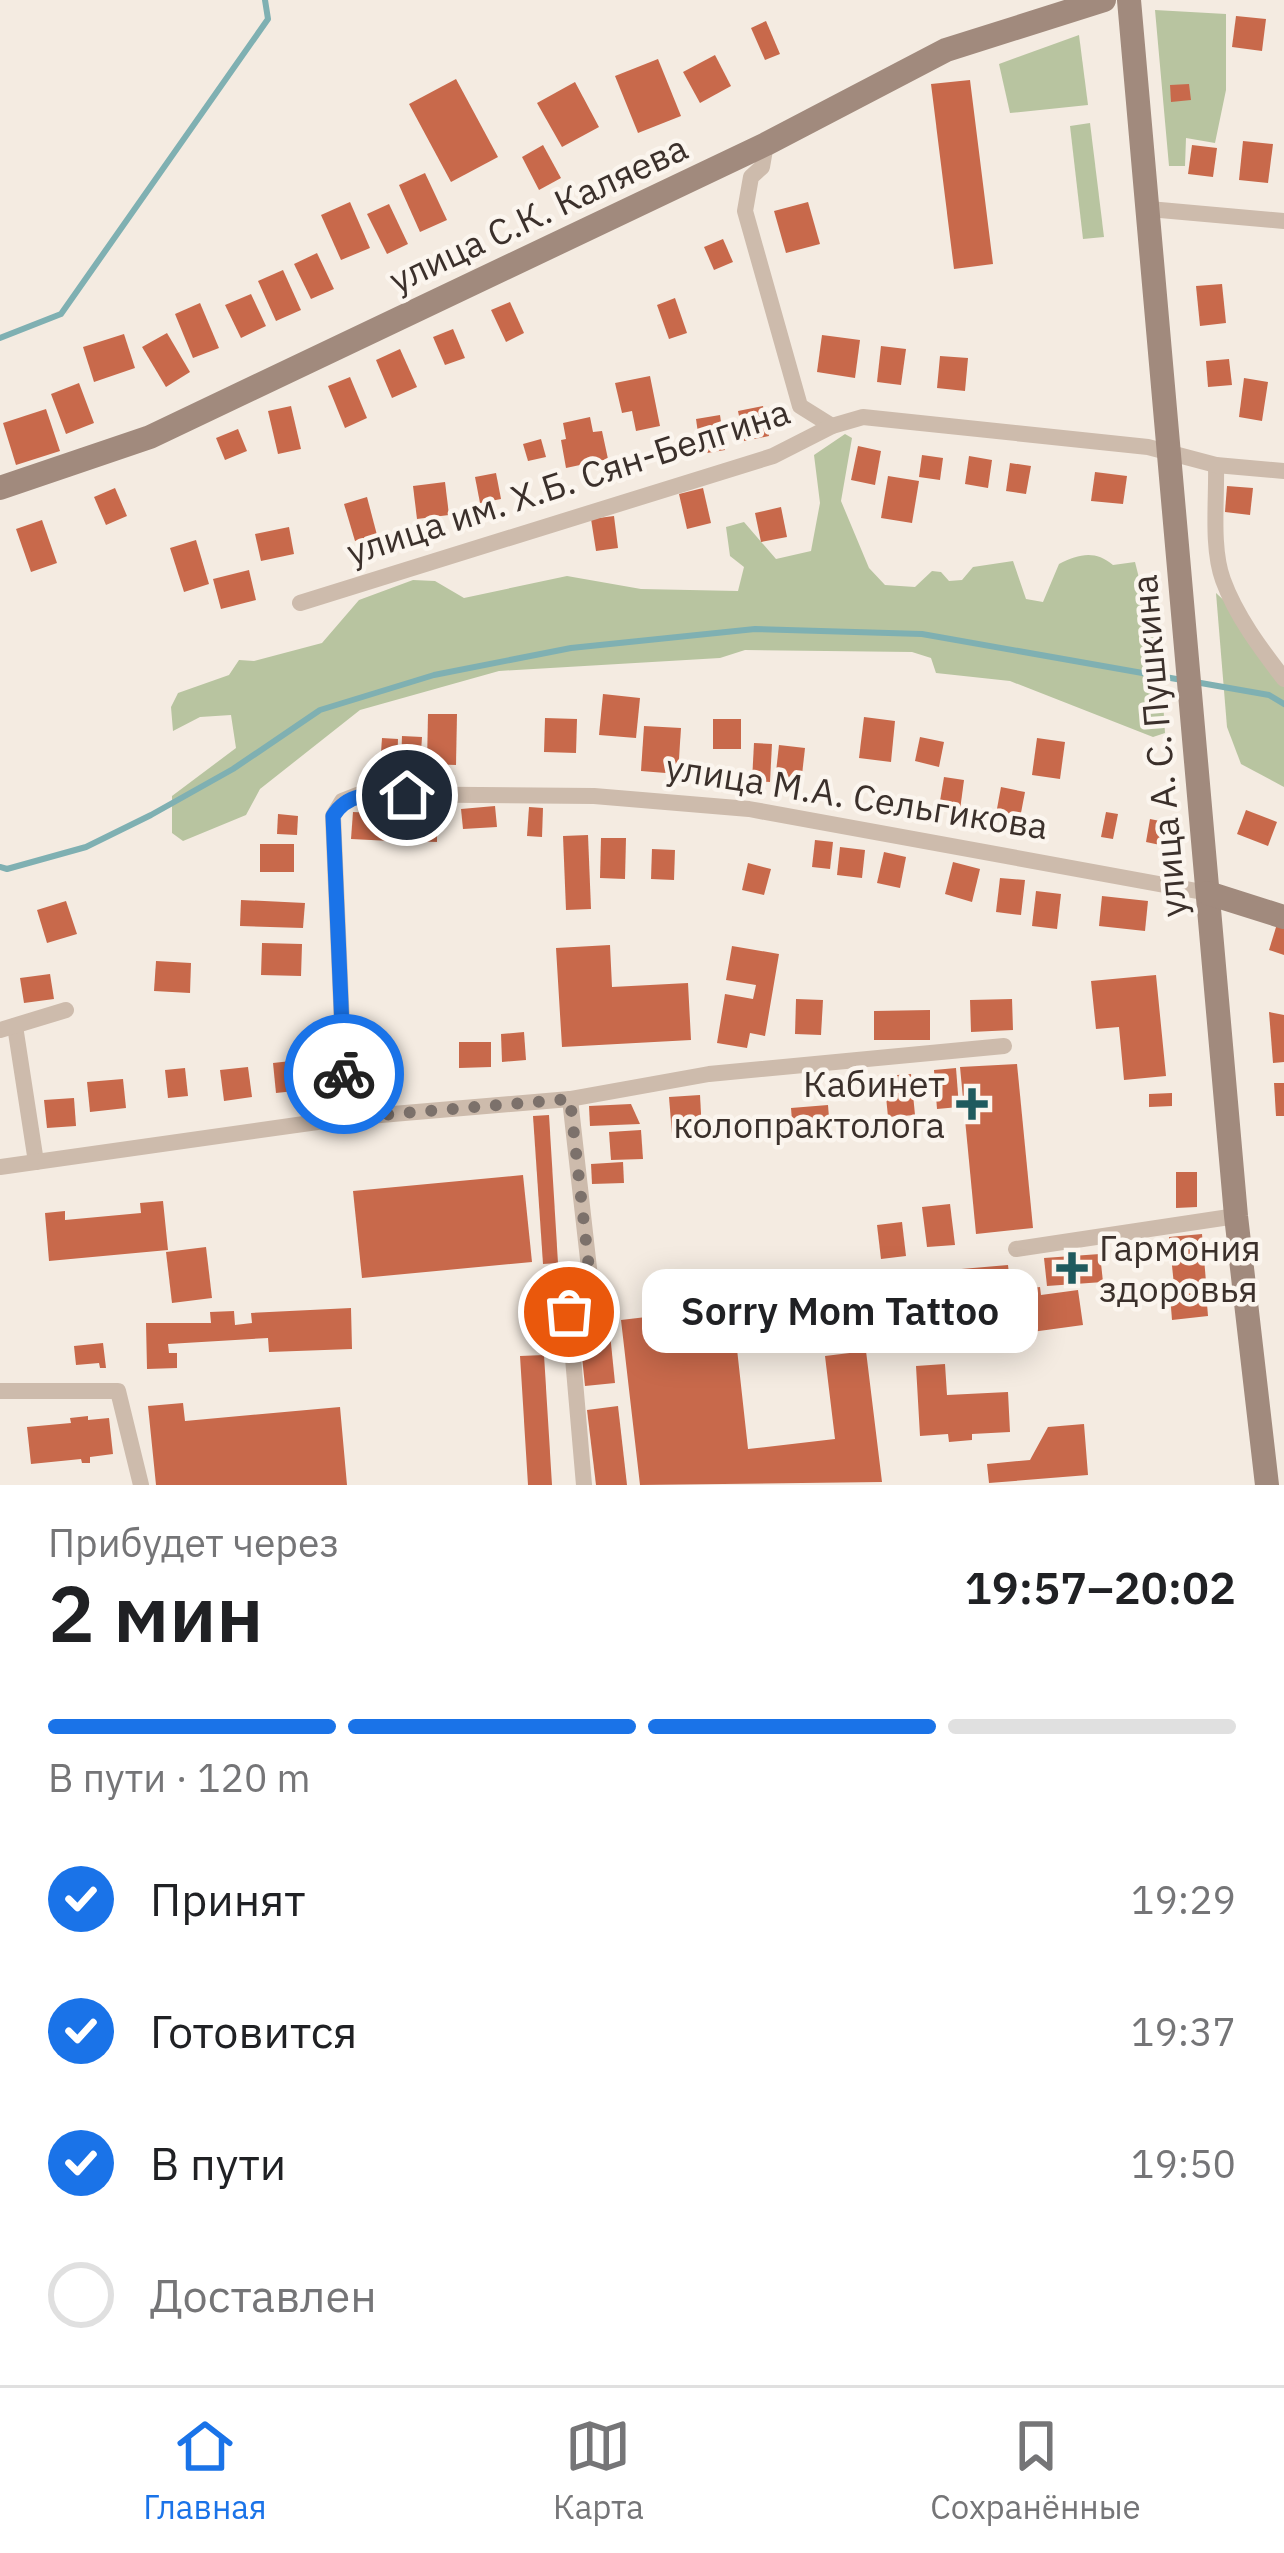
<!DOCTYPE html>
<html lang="ru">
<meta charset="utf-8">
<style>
body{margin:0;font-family:"IBM Plex Sans",sans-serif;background:#f6f6f6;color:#202124;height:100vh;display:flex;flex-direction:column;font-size:45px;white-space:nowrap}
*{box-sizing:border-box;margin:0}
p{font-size:39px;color:#757577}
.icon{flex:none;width:66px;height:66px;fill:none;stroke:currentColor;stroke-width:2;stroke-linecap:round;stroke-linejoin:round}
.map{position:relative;height:1485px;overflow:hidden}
.details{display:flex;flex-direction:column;background:#fff;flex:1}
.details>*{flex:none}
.pin{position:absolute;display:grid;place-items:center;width:102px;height:102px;color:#fff;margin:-51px;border:6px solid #fff;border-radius:50%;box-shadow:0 3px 12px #0007}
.courier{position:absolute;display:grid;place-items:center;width:120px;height:120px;margin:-60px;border:9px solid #1a73e8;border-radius:50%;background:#fff;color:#222;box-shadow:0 3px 15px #0007}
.bubble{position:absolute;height:84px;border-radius:24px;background:#fff;box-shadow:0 6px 30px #0003;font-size:39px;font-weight:600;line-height:84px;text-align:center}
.overview em{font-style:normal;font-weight:600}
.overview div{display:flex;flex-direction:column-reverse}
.overview{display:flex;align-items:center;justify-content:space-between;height:204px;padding:0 48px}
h1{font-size:78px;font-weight:600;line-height:90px}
.bar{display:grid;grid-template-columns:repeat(4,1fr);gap:18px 12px;align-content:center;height:144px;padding:0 48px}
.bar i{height:15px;border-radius:9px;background:#e0e0e0}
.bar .current{background:#1a73e8}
.bar p{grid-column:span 4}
ol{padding:0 48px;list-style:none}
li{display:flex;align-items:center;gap:36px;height:132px}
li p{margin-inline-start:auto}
li .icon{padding:12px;border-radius:50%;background:#1a73e8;color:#fff;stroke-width:4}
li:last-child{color:#757577}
li i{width:66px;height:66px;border:6px solid #e0e0e0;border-radius:50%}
.tabs{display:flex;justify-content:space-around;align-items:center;height:168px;border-top:3px solid #e0e0e0;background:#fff;font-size:33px;color:#757577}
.tabs a{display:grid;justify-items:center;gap:6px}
.tabs .current{color:#1a73e8}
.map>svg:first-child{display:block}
</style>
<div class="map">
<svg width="1284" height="1485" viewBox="0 0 1284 1485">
<rect width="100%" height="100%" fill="#f4ebe1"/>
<!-- green -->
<g fill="#b8c4a0">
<path d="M 1155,10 L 1226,14 L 1226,90 L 1215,143 L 1186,138 L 1185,166 L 1169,166 Z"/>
<path d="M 1079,35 L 1088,105 L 1010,113 L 999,64 Z"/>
<path d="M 1090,123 L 1104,237 L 1083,239 L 1070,126 Z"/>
<path d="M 845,434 L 852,438 L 841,501 L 869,568 L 885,585 L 915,587 L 932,571 L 941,572 L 949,581 L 962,580 L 973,567 L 1013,561 L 1026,599 L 1043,602 L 1059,564 C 1079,554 1095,550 1113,565 L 1135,562 L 1140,582 L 1156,585 L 1165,733 L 1153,737 L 1010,681 L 936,673 L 931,658 L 912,652 L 745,650 L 720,658 L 499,671 L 360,710 L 260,789 L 246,815 L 183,841 L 172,833 L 172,796 L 236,748 L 231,715 L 200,717 L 173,731 L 171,707 L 178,693 L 229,675 L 239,660 L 254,661 L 322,643 L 359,600 L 413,580 L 435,581 L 464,598 L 567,576 L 641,589 L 738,591 L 744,567 L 730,556 L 726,527 L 744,522 L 776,559 L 811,551 L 820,503 L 814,455 Z"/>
<path d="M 1216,593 L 1230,606 L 1284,686 L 1284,787 L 1241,764 L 1227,727 Z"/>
</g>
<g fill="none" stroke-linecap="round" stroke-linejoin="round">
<!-- stream -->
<g stroke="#7fb0b2" stroke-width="6">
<path d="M 0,338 L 61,314 L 268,19 L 265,0"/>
<path d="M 1195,682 L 1269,695 L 1284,704"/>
<path d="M 0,867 L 7,869 L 86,847 L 151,815 L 233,769 L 320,710 L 434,675 L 571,648 L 755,629 L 922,634 L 1182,680"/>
</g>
</g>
<!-- building -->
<g fill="#c8694b">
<path d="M 1236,16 L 1266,19 L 1262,51 L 1232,47 Z"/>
<path d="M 766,21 L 780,54 L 765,60 L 751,28 Z"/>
<path d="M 715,55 L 731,86 L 700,103 L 683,72 Z"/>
<path d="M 658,59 L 681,116 L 638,133 L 615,76 Z"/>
<path d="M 456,79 L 498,157 L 451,182 L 409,104 Z"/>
<path d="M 970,80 L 993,264 L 954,269 L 931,84 Z"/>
<path d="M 575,82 L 599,127 L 562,147 L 537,103 Z"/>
<path d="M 1189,84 L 1191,100 L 1171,102 L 1170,85 Z"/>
<path d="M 1243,141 L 1273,144 L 1268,183 L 1239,180 Z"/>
<path d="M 543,145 L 561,178 L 539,190 L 522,157 Z"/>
<path d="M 1192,145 L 1217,148 L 1213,177 L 1188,174 Z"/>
<path d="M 425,173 L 447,220 L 420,232 L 399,185 Z"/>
<path d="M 350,202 L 370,248 L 341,260 L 321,215 Z"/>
<path d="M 808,202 L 820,244 L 786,253 L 774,211 Z"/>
<path d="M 389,204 L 408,244 L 387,254 L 367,214 Z"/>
<path d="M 723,239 L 733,262 L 714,270 L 704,247 Z"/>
<path d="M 317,253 L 334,289 L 311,299 L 294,264 Z"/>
<path d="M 283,270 L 301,310 L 276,321 L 258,281 Z"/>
<path d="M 1222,284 L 1226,323 L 1200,326 L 1196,286 Z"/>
<path d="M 251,294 L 266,326 L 241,338 L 225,305 Z"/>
<path d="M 675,298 L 687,333 L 669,339 L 657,305 Z"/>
<path d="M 510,302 L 524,333 L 506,342 L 491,310 Z"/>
<path d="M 200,303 L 219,348 L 193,358 L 175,314 Z"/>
<path d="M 453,329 L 465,358 L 445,365 L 433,337 Z"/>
<path d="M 167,333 L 190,372 L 166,387 L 142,347 Z"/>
<path d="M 124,334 L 135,368 L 94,382 L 83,347 Z"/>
<path d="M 822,335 L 860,340 L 855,378 L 817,372 Z"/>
<path d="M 881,346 L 906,349 L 901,385 L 877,382 Z"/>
<path d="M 400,349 L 417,387 L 392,398 L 376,360 Z"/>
<path d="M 940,356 L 968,358 L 965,391 L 937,388 Z"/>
<path d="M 1229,359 L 1232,385 L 1208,387 L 1206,361 Z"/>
<path d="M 650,376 L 660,426 L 636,431 L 632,411 L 622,413 L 615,383 Z"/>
<path d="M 350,377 L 367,418 L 345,428 L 328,386 Z"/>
<path d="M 1244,378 L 1268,382 L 1262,421 L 1239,417 Z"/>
<path d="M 79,383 L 94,423 L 66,434 L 51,394 Z"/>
<path d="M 291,406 L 301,449 L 278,454 L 268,411 Z"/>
<path d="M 763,406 L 769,436 L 744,441 L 738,411 Z"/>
<path d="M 46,409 L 60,451 L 16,465 L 3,423 Z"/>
<path d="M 720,415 L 725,450 L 701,454 L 696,419 Z"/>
<path d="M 590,417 L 593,432 L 602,431 L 608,459 L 566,468 L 561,440 L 566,439 L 563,423 Z"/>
<path d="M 238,429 L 247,451 L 225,460 L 216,438 Z"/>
<path d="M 541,439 L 546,457 L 528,461 L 523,444 Z"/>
<path d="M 858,446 L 881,451 L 875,485 L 851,480 Z"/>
<path d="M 922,455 L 943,458 L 940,480 L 919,477 Z"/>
<path d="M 969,456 L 992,460 L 988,488 L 965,484 Z"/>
<path d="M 1010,463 L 1031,466 L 1026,494 L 1006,491 Z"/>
<path d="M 1095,472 L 1127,476 L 1123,504 L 1091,501 Z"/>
<path d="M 496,473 L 501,499 L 480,503 L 475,477 Z"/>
<path d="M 888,476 L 919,481 L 912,523 L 881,518 Z"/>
<path d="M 445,482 L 449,515 L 417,519 L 413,486 Z"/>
<path d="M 1227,486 L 1253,488 L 1250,515 L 1225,512 Z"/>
<path d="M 115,488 L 127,516 L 106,525 L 94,497 Z"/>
<path d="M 703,488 L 711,523 L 687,529 L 679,494 Z"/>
<path d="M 367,497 L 377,535 L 355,541 L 344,504 Z"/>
<path d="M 781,507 L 787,537 L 761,542 L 755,513 Z"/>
<path d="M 614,516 L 618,548 L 596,551 L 591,519 Z"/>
<path d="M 42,520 L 57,563 L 31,572 L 16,529 Z"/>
<path d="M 289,527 L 294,554 L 261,561 L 255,534 Z"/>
<path d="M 196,540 L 209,584 L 184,592 L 170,548 Z"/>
<path d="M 249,570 L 256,600 L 221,609 L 213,579 Z"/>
<path d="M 603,694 L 640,698 L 636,738 L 599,735 Z"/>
<path d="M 428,714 L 457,714 L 456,765 L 427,764 Z"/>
<path d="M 864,717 L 895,721 L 891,762 L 859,758 Z"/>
<path d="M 545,718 L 577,719 L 576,753 L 544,752 Z"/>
<rect x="713" y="719" width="28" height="30"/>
<path d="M 644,726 L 681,728 L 678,774 L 641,771 Z"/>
<path d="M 402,736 L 422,737 L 420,767 L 401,767 Z"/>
<path d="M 920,737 L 944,742 L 939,767 L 915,761 Z"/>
<path d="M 382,738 L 398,739 L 397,768 L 380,767 Z"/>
<path d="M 1037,738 L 1065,742 L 1060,779 L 1032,775 Z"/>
<path d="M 754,743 L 772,744 L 770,782 L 752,781 Z"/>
<path d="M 779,745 L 805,748 L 801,784 L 775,781 Z"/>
<path d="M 944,777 L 964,780 L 960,810 L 939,807 Z"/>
<path d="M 1001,787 L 1025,792 L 1020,818 L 996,814 Z"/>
<path d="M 495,806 L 497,827 L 463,829 L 461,809 Z"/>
<path d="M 529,807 L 543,808 L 542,837 L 527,836 Z"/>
<path d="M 409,808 L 437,808 L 437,842 L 408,841 Z"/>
<path d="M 1246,810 L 1277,822 L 1268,846 L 1237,834 Z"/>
<path d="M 353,812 L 393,814 L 391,841 L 351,839 Z"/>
<path d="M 1106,812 L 1118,814 L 1113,839 L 1101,837 Z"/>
<path d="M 278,814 L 298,816 L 297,835 L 277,834 Z"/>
<path d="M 1150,819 L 1170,823 L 1165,846 L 1146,842 Z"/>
<path d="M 588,835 L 591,909 L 566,910 L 563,836 Z"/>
<path d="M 601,838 L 626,838 L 625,879 L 600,878 Z"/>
<path d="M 815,840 L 833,842 L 830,869 L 812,867 Z"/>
<rect x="260" y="844" width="34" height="28"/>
<path d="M 840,847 L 865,850 L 862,878 L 837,875 Z"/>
<path d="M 652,849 L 675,850 L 674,880 L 651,879 Z"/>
<path d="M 884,852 L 906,857 L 900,888 L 877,883 Z"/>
<path d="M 953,862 L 980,869 L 972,902 L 945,894 Z"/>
<path d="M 748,863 L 771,869 L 764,895 L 742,890 Z"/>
<path d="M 1000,878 L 1025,880 L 1021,915 L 996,912 Z"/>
<path d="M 1036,891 L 1061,894 L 1057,929 L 1032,926 Z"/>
<path d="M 1102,896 L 1148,901 L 1145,931 L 1099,926 Z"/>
<path d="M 241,900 L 305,903 L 303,928 L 240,926 Z"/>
<path d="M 66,901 L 77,934 L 47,943 L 37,910 Z"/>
<path d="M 1277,924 L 1284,926 L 1284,955 L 1269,950 Z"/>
<path d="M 262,943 L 302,944 L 301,976 L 261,975 Z"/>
<path d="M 610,945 L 612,987 L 688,983 L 691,1040 L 562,1047 L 556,948 Z"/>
<path d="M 732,946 L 779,954 L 765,1036 L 750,1033 L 747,1048 L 717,1043 L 725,994 L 753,999 L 756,985 L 726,980 Z"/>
<path d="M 156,961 L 191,963 L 190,993 L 154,991 Z"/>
<path d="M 50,974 L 54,999 L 24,1003 L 20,978 Z"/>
<path d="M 1156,975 L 1166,1076 L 1124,1080 L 1119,1027 L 1096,1029 L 1091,981 Z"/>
<path d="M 796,999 L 823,1000 L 821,1035 L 795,1034 Z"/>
<path d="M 1012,999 L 1013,1030 L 971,1032 L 970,1000 Z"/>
<path d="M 930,1010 L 930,1040 L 874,1040 L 874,1011 Z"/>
<path d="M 1269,1012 L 1284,1015 L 1284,1062 L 1273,1063 Z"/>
<path d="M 524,1032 L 526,1060 L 502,1062 L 501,1034 Z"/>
<path d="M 387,1040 L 390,1076 L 370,1078 L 367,1042 Z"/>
<path d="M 459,1042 L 491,1042 L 491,1067 L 459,1068 Z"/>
<path d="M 300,1060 L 304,1090 L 276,1093 L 273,1063 Z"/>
<path d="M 1017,1064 L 1033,1228 L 976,1234 L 960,1067 Z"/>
<path d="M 248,1067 L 252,1097 L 224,1101 L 220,1070 Z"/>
<path d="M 185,1068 L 188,1096 L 168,1098 L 165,1070 Z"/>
<path d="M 956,1068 L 959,1107 L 937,1109 L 934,1070 Z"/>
<path d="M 911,1074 L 915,1115 L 888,1117 L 884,1076 Z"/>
<path d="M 123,1079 L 126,1108 L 90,1112 L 87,1082 Z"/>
<path d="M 1274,1083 L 1284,1083 L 1284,1116 L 1276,1116 Z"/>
<path d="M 1172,1093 L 1172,1106 L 1149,1107 L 1149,1094 Z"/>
<path d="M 700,1095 L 702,1132 L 672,1134 L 669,1097 Z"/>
<path d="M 74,1098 L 76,1126 L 47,1128 L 44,1100 Z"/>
<path d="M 631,1104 L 640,1124 L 590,1126 L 589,1106 Z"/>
<path d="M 828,1105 L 830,1130 L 793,1133 L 791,1108 Z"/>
<path d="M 549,1115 L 558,1263 L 543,1264 L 533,1116 Z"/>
<path d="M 641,1130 L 643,1159 L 611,1160 L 609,1132 Z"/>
<path d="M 623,1162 L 624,1183 L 592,1184 L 591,1164 Z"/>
<path d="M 1176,1172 L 1197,1172 L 1197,1207 L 1176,1208 Z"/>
<path d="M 523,1175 L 532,1262 L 362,1278 L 353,1191 Z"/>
<path d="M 163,1201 L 168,1250 L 49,1261 L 45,1213 L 65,1211 L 65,1220 L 141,1213 L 140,1203 Z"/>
<path d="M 950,1204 L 955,1245 L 927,1247 L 922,1207 Z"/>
<path d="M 902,1222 L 906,1256 L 881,1259 L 877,1225 Z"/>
<path d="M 1202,1234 L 1206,1282 L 1174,1285 L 1169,1237 Z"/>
<path d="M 206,1247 L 212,1298 L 172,1303 L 166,1252 Z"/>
<path d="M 1100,1254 L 1103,1282 L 1047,1286 L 1044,1258 Z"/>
<path d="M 1008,1265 L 1011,1291 L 1040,1287 L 1041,1295 L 1078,1290 L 1083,1325 L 1017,1334 L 1014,1320 L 985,1323 L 983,1308 L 806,1323 L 805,1304 L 834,1301 L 833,1280 Z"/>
<path d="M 1206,1292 L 1208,1316 L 1172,1320 L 1170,1295 Z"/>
<path d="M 747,1305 L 752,1347 L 737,1349 L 748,1449 L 835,1439 L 825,1356 L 866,1351 L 882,1482 L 640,1485 L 621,1320 Z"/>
<path d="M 351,1308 L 352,1349 L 269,1352 L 268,1338 L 168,1344 L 169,1353 L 177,1353 L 177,1368 L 147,1369 L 146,1323 L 211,1323 L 210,1312 L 234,1311 L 235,1325 L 252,1323 L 251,1313 Z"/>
<path d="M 609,1324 L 615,1383 L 585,1386 L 579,1327 Z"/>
<path d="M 103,1343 L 106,1368 L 100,1368 L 99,1363 L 76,1365 L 74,1346 Z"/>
<path d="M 544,1355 L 552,1485 L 528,1485 L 520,1356 Z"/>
<path d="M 945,1364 L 947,1395 L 1008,1392 L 1010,1432 L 972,1434 L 972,1440 L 949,1442 L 948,1434 L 920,1436 L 916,1366 Z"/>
<path d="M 183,1403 L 185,1421 L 340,1407 L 347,1485 L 156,1485 L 148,1406 Z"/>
<path d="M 618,1406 L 627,1485 L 596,1485 L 587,1410 Z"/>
<path d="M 88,1416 L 88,1420 L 109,1418 L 113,1454 L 90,1457 L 90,1463 L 82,1463 L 81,1459 L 31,1464 L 27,1427 L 71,1423 L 70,1418 Z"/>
<path d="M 1084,1424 L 1088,1475 L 989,1483 L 987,1464 L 1030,1460 L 1048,1427 Z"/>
</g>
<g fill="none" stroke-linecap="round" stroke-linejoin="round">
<!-- street -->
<g stroke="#cdbbac" stroke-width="16">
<path d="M 766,144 L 762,167 L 751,177 L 745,211 L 800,406 L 832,426"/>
<path d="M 1149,209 L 1284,221"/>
<path d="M 1216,465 C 1217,500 1211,547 1223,580 C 1236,616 1261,649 1284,679"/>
<path d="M 300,603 L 773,456 L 832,426 L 863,417 L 1148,447 L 1216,465 L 1284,471"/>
<path d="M 15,1026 L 36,1162"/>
<path d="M 0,1030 L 66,1010"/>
<path d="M 570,1099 L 591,1286 L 569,1312 L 584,1485"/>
<path d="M 346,1118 L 333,816 L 342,801 L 360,794 L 594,796 L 749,809 L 1208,893"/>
<path d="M 0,1167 L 346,1118 L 570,1099 L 709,1074 L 1004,1046"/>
<path d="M 1016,1249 L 1236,1216"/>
<path d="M 0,1391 L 118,1391 L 141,1485"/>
</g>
<!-- secondary -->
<g stroke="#a18a7d" stroke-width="24">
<path d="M 1129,0 L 1236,1216 L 1267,1485"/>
<path d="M 0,488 L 150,437 L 766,144 L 946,50 L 1104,0"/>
<path d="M 1208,893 L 1284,917"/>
</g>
</g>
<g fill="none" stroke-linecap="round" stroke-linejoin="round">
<!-- done -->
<path stroke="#7c716b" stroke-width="12" stroke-dasharray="0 21.6" d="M 344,1074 L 346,1118 L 570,1099 L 591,1286 L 569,1312"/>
<!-- route -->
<path stroke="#1a73e8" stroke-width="15" d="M 344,1074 L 333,816 C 350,789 378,795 407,795"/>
</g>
<!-- markers -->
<g fill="#1f5a5e" stroke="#fbf5ee" stroke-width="4.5">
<path d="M966 1086h12v12h12v12h-12v12h-12v-12h-12v-12h12z"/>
<path d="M1066 1250h12v12h12v12h-12v12h-12v-12h-12v-12h12z"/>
</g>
<g text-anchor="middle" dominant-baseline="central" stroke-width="9" stroke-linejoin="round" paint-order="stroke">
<!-- street labels -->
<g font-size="36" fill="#3b302b" stroke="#fbf5ee">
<text transform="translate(538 213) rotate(-25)">улица С.К. Каляева</text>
<text transform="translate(568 481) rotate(-18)">улица им. Х.Б. Сян-Белгина</text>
<text transform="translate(1158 746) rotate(-95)">улица А. С. Пушкина</text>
<text transform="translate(857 796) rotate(9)">улица М.А. Сельгикова</text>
</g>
<!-- poi labels -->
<g font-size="36" fill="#3b302b" stroke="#fbf5ee" text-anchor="end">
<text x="945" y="1083">Кабинет<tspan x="945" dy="41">колопрактолога</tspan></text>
<text x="1099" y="1247" text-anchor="start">Гармония<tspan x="1099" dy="41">здоровья</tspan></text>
</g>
</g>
</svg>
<div class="pin" style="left:569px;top:1312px;background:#ea580c"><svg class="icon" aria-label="bag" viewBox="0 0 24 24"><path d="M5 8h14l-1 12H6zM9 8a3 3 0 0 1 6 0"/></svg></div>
<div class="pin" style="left:407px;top:795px;background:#1f2937"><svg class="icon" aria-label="home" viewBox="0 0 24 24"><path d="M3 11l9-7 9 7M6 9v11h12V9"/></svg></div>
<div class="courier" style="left:344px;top:1074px"><svg class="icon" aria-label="bike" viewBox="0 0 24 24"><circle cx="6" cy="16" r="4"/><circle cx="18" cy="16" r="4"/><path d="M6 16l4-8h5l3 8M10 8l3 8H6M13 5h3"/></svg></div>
<div class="bubble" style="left:642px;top:1269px;width:396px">Sorry Mom Tattoo</div>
</div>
<section class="details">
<div class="overview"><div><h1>2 мин</h1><p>Прибудет через</p></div><em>19:57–20:02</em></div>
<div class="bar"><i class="current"></i><i class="current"></i><i class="current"></i><i></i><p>В пути · 120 m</p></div>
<ol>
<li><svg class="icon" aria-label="check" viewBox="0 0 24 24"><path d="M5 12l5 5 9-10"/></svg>Принят<p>19:29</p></li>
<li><svg class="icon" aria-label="check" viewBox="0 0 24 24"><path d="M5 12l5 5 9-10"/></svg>Готовится<p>19:37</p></li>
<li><svg class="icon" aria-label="check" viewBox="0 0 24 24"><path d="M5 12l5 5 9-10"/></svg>В пути<p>19:50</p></li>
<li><i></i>Доставлен</li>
</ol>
</section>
<nav class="tabs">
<a class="current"><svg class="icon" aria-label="home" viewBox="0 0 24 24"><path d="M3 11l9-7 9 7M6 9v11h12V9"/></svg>Главная</a>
<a><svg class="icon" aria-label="map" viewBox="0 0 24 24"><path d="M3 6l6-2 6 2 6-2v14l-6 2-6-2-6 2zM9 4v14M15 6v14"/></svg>Карта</a>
<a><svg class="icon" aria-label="saved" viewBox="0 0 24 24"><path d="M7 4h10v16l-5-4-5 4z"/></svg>Сохранённые</a>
</nav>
